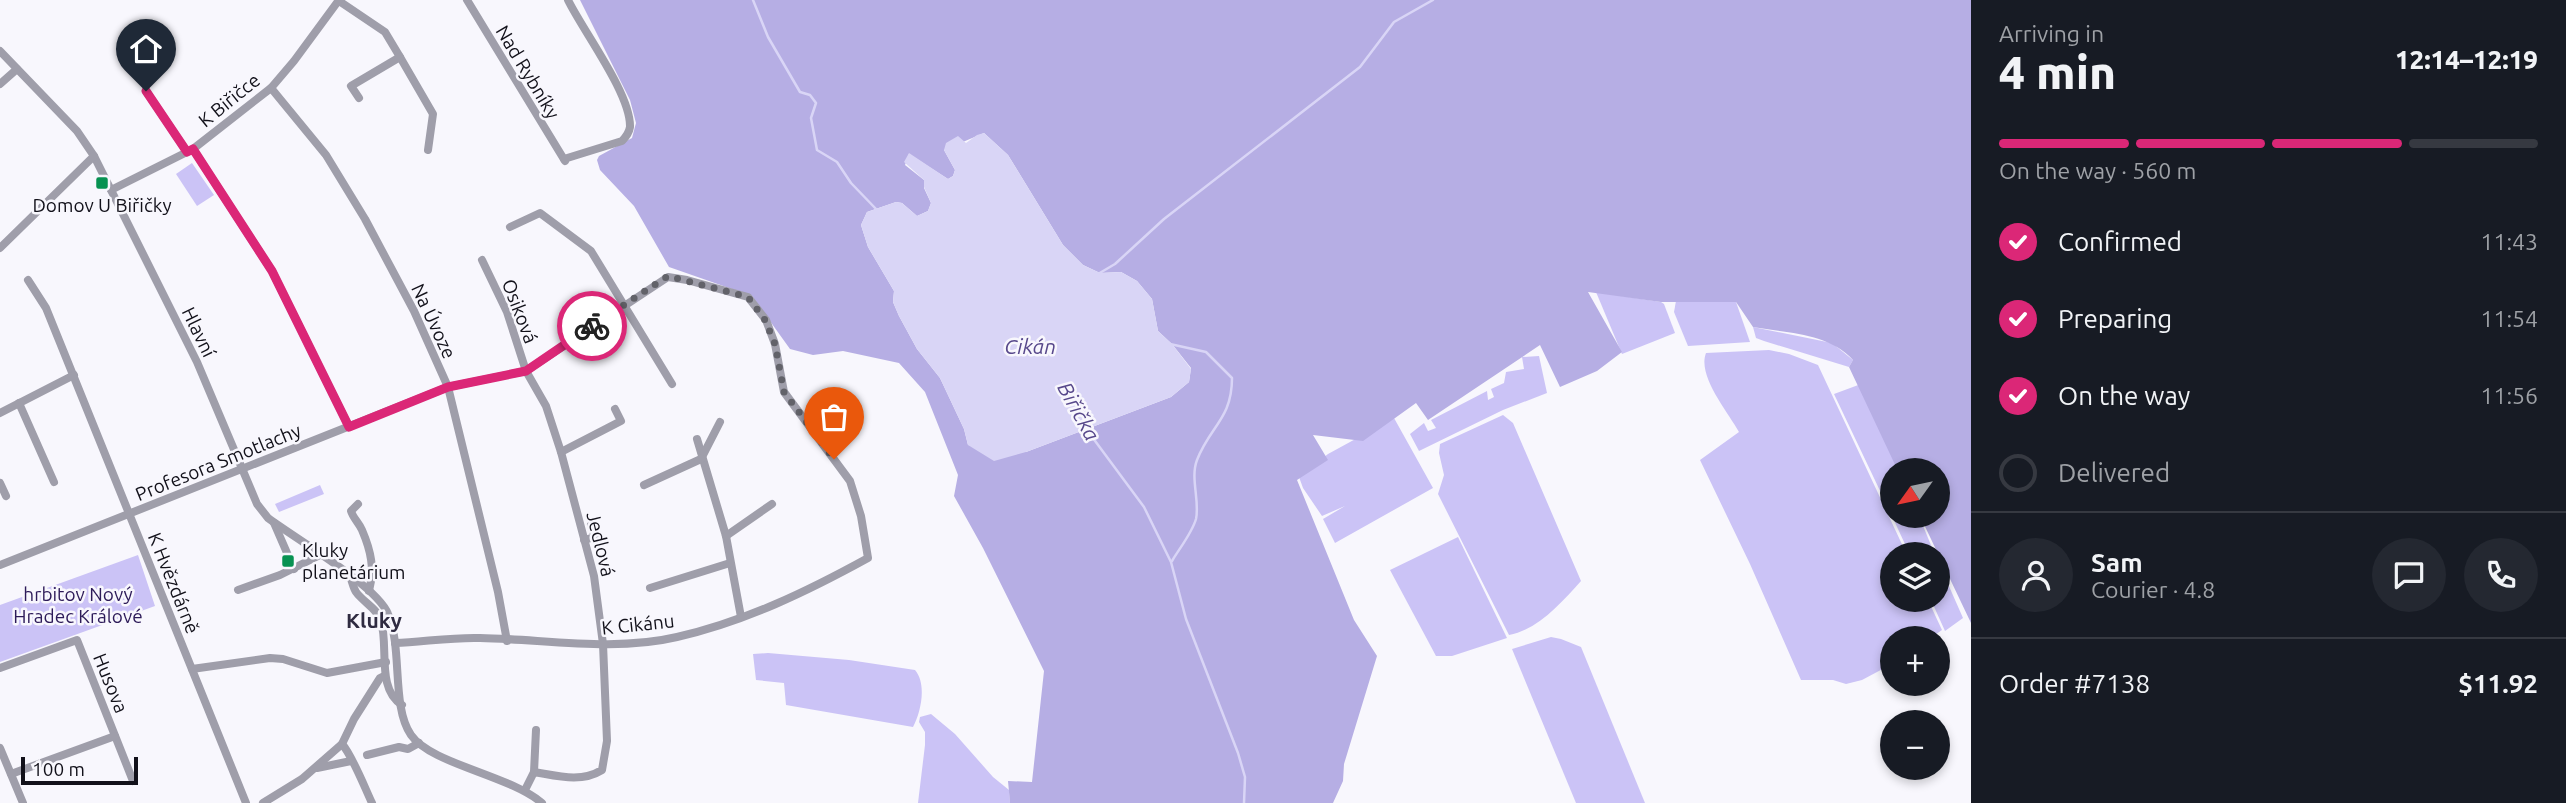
<!DOCTYPE html>
<meta charset="utf-8">
<style>
body{margin:0;font-family:Ubuntu,sans-serif;background:#242831;color:#f1f3f6;height:100vh;display:flex;flex-direction:column;font-size:26px;white-space:nowrap}
*{box-sizing:border-box;margin:0}
p{font-size:23px;color:#9ea1a6}
.icon{flex:none;width:38px;height:38px;fill:none;stroke:currentColor;stroke-width:2;stroke-linecap:round;stroke-linejoin:round}
.map{position:relative;flex:1;overflow:hidden}
.details{display:flex;flex-direction:column;background:#171b24;width:595px}
.details>*{flex:none}
.needle{width:46px;rotate:237deg}
.controls{position:absolute;left:1880px;top:458px;display:grid;gap:14px}
.controls a{display:grid;place-items:center;width:70px;height:70px;border-radius:50%;background:#171b24;box-shadow:0 4px 10px #0003;font-size:35px}
.scale{position:absolute;left:21px;bottom:18px;width:117px;box-sizing:border-box;padding-left:7px;border:4px solid #12111a;border-top:0;font-size:19px;line-height:24px;white-space:nowrap;color:#12111a;-webkit-text-stroke:5px #f8f7fd;paint-order:stroke}
.pin{position:absolute;display:grid;place-items:center;width:60px;height:60px;color:#fff;margin:-72px -30px;border-radius:50% 50% 50% 0;rotate:-45deg;box-shadow:0 0 7px #0007}
.pin .icon{rotate:45deg}
.courier{position:absolute;display:grid;place-items:center;width:70px;height:70px;margin:-35px;border:5px solid #db2777;border-radius:50%;background:#fff;color:#222;box-shadow:0 2px 9px #0007}
.overview em{font-style:normal;font-weight:800}
.overview div{display:flex;flex-direction:column-reverse}
.overview{display:flex;align-items:center;justify-content:space-between;height:119px;padding:0 28px}
h1{font-size:46px;font-weight:800;line-height:52px}
.bar{display:grid;grid-template-columns:repeat(4,1fr);gap:10px 7px;align-content:center;height:84px;padding:0 28px}
.bar i{height:9px;border-radius:5px;background:#363941}
.bar .selected{background:#db2777}
.bar p{grid-column:span 4}
.line{display:flex;align-items:center;gap:18px;padding:0 28px;border-top:2px solid #363941}
.line div{flex:1}
.round{display:grid;place-items:center;flex:none;width:74px;height:74px;border-radius:37px;background:#242831}
ol{padding:0 28px;list-style:none}
li{display:flex;align-items:center;gap:21px;height:77px}
li p{margin-inline-start:auto}
li .icon{padding:7px;border-radius:50%;background:#db2777;color:#fff;stroke-width:4}
li:last-child{color:#9ea1a6}
li i{width:38px;height:38px;border:4px solid #363941;border-radius:50%}
main{display:flex;flex:1;min-height:0}
.map>svg:first-child{display:block}
</style>
<main>
<div class="map">
<svg width="1971" height="803" viewBox="0 0 1971 803">
<rect width="100%" height="100%" fill="#f8f7fd"/>
<!-- green -->
<g fill="#cbc3f6">
<path d="M 192,163 L 214,195 L 197,206 L 176,174 Z"/>
<path d="M 1596,292 L 1661,302 L 1664,304 L 1675,333 L 1622,354 Z"/>
<path d="M 1676,301 L 1736,302 L 1750,342 L 1688,346 L 1674,312 Z"/>
<path d="M 1753,327 L 1832,343 L 1853,360 L 1849,367 L 1764,341 L 1756,338 Z"/>
<path d="M 1769,350 L 1789,354 L 1818,365 L 1907,555 L 1892,555 L 1892,600 L 1928,600 L 1942,630 L 1929,639 L 1892,639 L 1892,664 L 1862,680 L 1846,684 L 1833,680 L 1801,680 L 1750,564 L 1700,460 L 1739,432 C 1728,412 1697,376 1706,353 Z"/>
<path d="M 1539,356 L 1547,393 L 1503,410 L 1419,451 L 1410,434 L 1424,423 L 1428,431 L 1436,428 L 1431,420 L 1487,391 L 1488,400 L 1494,397 L 1491,389 L 1504,383 L 1506,372 L 1524,369 L 1522,357 Z"/>
<path d="M 1861,384 L 1899,471 L 1892,471 L 1892,516 L 1834,394 Z"/>
<path d="M 1503,415 L 1513,423 L 1581,581 C 1561,603 1539,629 1509,635 L 1438,494 L 1444,475 L 1439,453 L 1440,444 Z"/>
<path d="M 1394,418 L 1433,488 L 1335,543 L 1323,519 L 1345,506 L 1322,516 L 1303,488 L 1299,477 L 1328,454 Z"/>
<path d="M 320,485 L 324,494 L 279,512 L 275,504 Z"/>
<path d="M 1892,516 L 1919,516 L 1935,555 L 1910,555 Z"/>
<path d="M 1458,537 L 1507,638 L 1452,656 L 1436,656 L 1390,570 Z"/>
<path d="M 138,555 L 155,606 L 0,662 L 0,605 Z"/>
<path d="M 1937,559 L 1963,618 L 1945,631 L 1931,600 L 1937,600 Z"/>
<path d="M 1551,637 L 1561,639 L 1581,647 L 1645,803 L 1576,803 L 1512,649 Z"/>
<path d="M 768,653 L 849,660 L 915,670 C 927,684 921,712 913,727 L 786,705 L 784,683 L 756,680 L 753,654 Z"/>
<path d="M 931,714 L 955,734 L 993,777 L 1009,790 L 1010,803 L 918,803 L 925,745 L 925,732 L 919,722 L 920,717 Z"/>
</g>
<!-- forest -->
<path fill="#b6aee4" fill-rule="evenodd" d="M 580,0 L 1971,0 L 1971,623 L 1920,516 L 1937,516 L 1937,471 L 1898,471 L 1849,367 L 1853,360 C 1829,333 1786,333 1753,327 L 1736,302 L 1661,302 L 1588,292 L 1622,352 L 1597,371 L 1560,387 L 1540,345 L 1428,420 L 1416,403 L 1363,441 L 1313,435 L 1328,460 L 1297,480 L 1354,620 L 1377,656 L 1344,764 L 1343,781 L 1333,803 L 1010,803 L 1008,781 L 1032,782 L 1044,671 L 983,548 L 954,496 L 958,475 L 925,392 L 899,363 L 843,351 L 813,355 L 790,349 L 752,296 L 669,267 L 634,206 L 600,170 L 597,160 L 599,156 L 632,138 L 636,123 L 630,100 ZM 984,133 L 1008,155 L 1063,245 L 1083,265 L 1100,273 L 1121,272 L 1137,281 L 1152,299 L 1158,331 L 1172,344 L 1191,368 L 1189,382 L 1171,397 L 1026,452 L 968,445 L 964,429 L 940,378 L 917,349 L 899,316 L 893,302 L 894,291 L 868,247 L 861,225 L 867,212 L 896,202 L 902,203 L 917,216 L 928,211 L 931,203 L 924,188 L 924,180 L 905,165 L 909,154 L 948,179 L 953,176 L 955,170 L 944,150 Z"/>
<!-- water -->
<path fill="#d9d5f6" d="M 984,133 L 1008,155 L 1063,245 L 1083,265 L 1100,273 L 1121,272 L 1137,281 L 1152,299 L 1158,331 L 1172,344 L 1191,369 L 1189,382 L 1171,397 L 1026,452 L 994,461 L 968,445 L 964,429 L 940,378 L 917,349 L 899,316 L 893,302 L 894,291 L 868,247 L 861,225 L 867,212 L 896,202 L 902,203 L 917,216 L 928,211 L 931,203 L 924,187 L 924,180 L 904,162 L 909,153 L 948,179 L 953,176 L 955,170 L 944,150 L 946,143 L 958,136 L 966,143 L 977,135 Z"/>
<g fill="none" stroke-linecap="round" stroke-linejoin="round">
<!-- stream -->
<g stroke="#d9d5f6" stroke-width="2.5">
<path d="M 753,0 L 768,37 L 800,92 L 810,95 L 816,103 L 811,118 L 817,150 L 837,162 L 851,183 L 877,210"/>
<path d="M 1098,274 L 1115,264 L 1164,219 L 1360,67 L 1394,22 L 1433,0"/>
<path d="M 1170,344 L 1206,352 L 1232,378 C 1232,419 1210,426 1197,460 C 1190,478 1200,501 1196,519 C 1192,533 1179,549 1172,561"/>
<path d="M 1084,426 L 1144,507 L 1171,562 L 1186,619 L 1238,753 L 1245,777 L 1244,803"/>
</g>
<!-- street -->
<g stroke="#9f9eaa" stroke-width="8">
<path d="M 467,0 L 565,161"/>
<path d="M 339,1 L 385,32 L 400,57 L 433,114 L 428,150"/>
<path d="M 0,51 L 77,131 L 94,156 L 197,362 L 257,504 L 268,518 C 296,539 377,586 388,614 C 403,648 391,706 411,735 C 431,764 509,775 542,803"/>
<path d="M 0,84 L 17,69"/>
<path d="M 271,88 L 326,155 L 365,219 L 414,311 L 448,387 L 498,592 L 507,641"/>
<path d="M 146,91 L 187,152"/>
<path d="M 359,98 L 351,86 L 400,57"/>
<path d="M 193,149 L 272,271 L 349,427"/>
<path d="M 564,159 L 622,141 C 626,137 629,133 630,127 C 631,94 583,31 568,0"/>
<path d="M 111,190 L 193,149 L 271,88 L 294,61 L 339,0"/>
<path d="M 510,227 L 540,213 L 591,251 L 672,384"/>
<path d="M 0,248 L 94,156"/>
<path d="M 482,260 L 507,312 L 526,371 L 546,406 L 561,452 L 594,576 L 603,644 L 607,741 L 602,770 C 581,783 558,776 534,772 L 525,790"/>
<path d="M 28,280 L 46,308 L 246,803"/>
<path d="M 19,403 L 54,482"/>
<path d="M 0,413 L 74,375"/>
<path d="M 697,439 L 726,536 L 741,617"/>
<path d="M 561,452 L 621,421 L 615,409"/>
<path d="M 701,459 L 720,422"/>
<path d="M 0,483 L 6,496"/>
<path d="M 644,485 L 701,459"/>
<path d="M 358,504 L 351,511 C 353,518 359,523 362,530 C 371,551 375,569 369,591"/>
<path d="M 274,523 L 294,569"/>
<path d="M 726,536 L 772,504"/>
<path d="M 584,540 L 595,537 L 591,525"/>
<path d="M 0,565 L 448,387 L 526,371 L 668,277 L 687,280 L 748,297 L 766,320 L 775,344 L 784,392 L 850,481 L 861,516 L 868,558 C 808,591 744,622 677,637 C 614,652 543,639 480,638 C 452,637 423,642 395,643"/>
<path d="M 350,576 C 352,581 353,587 356,592 C 363,602 378,609 381,621 C 389,646 376,689 402,705"/>
<path d="M 650,588 L 730,563"/>
<path d="M 238,590 L 280,575 L 320,555"/>
<path d="M 0,668 L 77,640 L 133,781"/>
<path d="M 192,669 L 270,658 L 283,659 L 327,673 L 386,662"/>
<path d="M 342,744 C 352,755 364,786 372,803"/>
<path d="M 0,748 L 23,803"/>
<path d="M 367,755 L 399,747 L 408,749 L 419,743"/>
<path d="M 317,768 L 351,761"/>
<path d="M 534,772 L 536,730"/>
<path d="M 11,774 L 115,736"/>
<path d="M 263,803 L 302,779 L 342,744 L 354,719 L 380,678 L 384,676"/>
</g>
</g>
<g fill="none" stroke-linecap="round" stroke-linejoin="round">
<!-- done -->
<path stroke="#626269" stroke-width="7" stroke-dasharray="0 12.6" d="M 592,326 L 668,276 L 748,297 L 765,320 L 775,344 L 784,392 L 834,459"/>
<!-- route -->
<path stroke="#db2777" stroke-width="9" d="M 146,91 L 187,152 L 193,149 L 272,271 L 349,427 L 448,387 L 526,371 L 592,326"/>
</g>
<!-- markers -->
<g fill="#079252" stroke="#f8f7fd" stroke-width="2.5">
<rect x="95" y="176" width="14" height="14" rx="3.5"/>
<rect x="281" y="554" width="14" height="14" rx="3.5"/>
</g>
<g text-anchor="middle" dominant-baseline="central" stroke-width="5" stroke-linejoin="round" paint-order="stroke">
<!-- street labels -->
<g font-size="19" fill="#12111a" stroke="#f8f7fd">
<text transform="translate(528 72) rotate(59)">Nad Rybníky</text>
<text transform="translate(229 100) rotate(-39)">K Biřičce</text>
<text transform="translate(520 311) rotate(69)">Osiková</text>
<text transform="translate(434 321) rotate(65)">Na Úvoze</text>
<text transform="translate(199 332) rotate(64)">Hlavní</text>
<text transform="translate(218 462) rotate(-22)">Profesora Smotlachy</text>
<text transform="translate(601 544) rotate(76)">Jedlová</text>
<text transform="translate(174 583) rotate(68)">K Hvězdárně</text>
<text transform="translate(638 624) rotate(-6)">K Cikánu</text>
<text transform="translate(111 683) rotate(68)">Husova</text>
</g>
<!-- poi labels -->
<g font-size="19" fill="#12111a" stroke="#f8f7fd">
<text x="102" y="205">Domov U Biřičky</text>
<text x="302" y="550" text-anchor="start">Kluky<tspan x="302" dy="22">planetárium</tspan></text>
</g>
<!-- park labels -->
<g font-size="19" fill="#2d1b59" stroke="#f8f7fd">
<text x="78" y="594">hrbitov Nový<tspan x="78" dy="22">Hradec Králové</tspan></text>
</g>
<!-- water labels -->
<g font-size="21" font-style="italic" fill="#57488b" stroke="#f8f7fd">
<text x="1030" y="346">Cikán</text>
<text transform="translate(1079 411) rotate(61)">Biřička</text>
</g>
<!-- neighbourhood labels -->
<g font-size="21" font-weight="bold" fill="#2f2b41" stroke="#f8f7fd">
<text x="374" y="620">Kluky</text>
</g>
</g>
</svg>
<div class="controls">
<a><svg class="needle" viewBox="-14 -14 28 28"><path d="M0-13l5 13h-10z" fill="#e53935"/><path d="M0 13l5-13h-10z" fill="#9ea1a6"/></svg></a>
<a><svg class="icon" aria-label="layers" viewBox="0 0 24 24"><path d="M12 4l9 5-9 5-9-5zM3 14l9 5 9-5"/></svg></a>
<a>+</a>
<a>−</a>
</div>
<div class="scale">100 m</div>
<div class="pin" style="left:834px;top:459px;background:#ea580c"><svg class="icon" aria-label="bag" viewBox="0 0 24 24"><path d="M5 8h14l-1 12H6zM9 8a3 3 0 0 1 6 0"/></svg></div>
<div class="pin" style="left:146px;top:91px;background:#1f2937"><svg class="icon" aria-label="home" viewBox="0 0 24 24"><path d="M3 11l9-7 9 7M6 9v11h12V9"/></svg></div>
<div class="courier" style="left:592px;top:326px"><svg class="icon" aria-label="bike" viewBox="0 0 24 24"><circle cx="6" cy="16" r="4"/><circle cx="18" cy="16" r="4"/><path d="M6 16l4-8h5l3 8M10 8l3 8H6M13 5h3"/></svg></div>
</div>
<section class="details">
<div class="overview"><div><h1>4 min</h1><p>Arriving in</p></div><em>12:14–12:19</em></div>
<div class="bar"><i class="selected"></i><i class="selected"></i><i class="selected"></i><i></i><p>On the way · 560 m</p></div>
<ol>
<li><svg class="icon" aria-label="check" viewBox="0 0 24 24"><path d="M5 12l5 5 9-10"/></svg>Confirmed<p>11:43</p></li>
<li><svg class="icon" aria-label="check" viewBox="0 0 24 24"><path d="M5 12l5 5 9-10"/></svg>Preparing<p>11:54</p></li>
<li><svg class="icon" aria-label="check" viewBox="0 0 24 24"><path d="M5 12l5 5 9-10"/></svg>On the way<p>11:56</p></li>
<li><i></i>Delivered</li>
</ol>
<div class="line" style="height:126px"><a class="round"><svg class="icon" aria-label="person" viewBox="0 0 24 24"><circle cx="12" cy="8" r="4"/><path d="M4 21q1-7 8-7t8 7"/></svg></a><div><b>Sam</b><p>Courier · 4.8</p></div><a class="round"><svg class="icon" aria-label="chat" viewBox="0 0 24 24"><path d="M4 5h16v11H9l-5 4z"/></svg></a><a class="round"><svg class="icon" aria-label="phone" viewBox="0 0 24 24"><path d="M5 4h4l2 5-3 2q2 4 5 5l2-3 5 2v4C11 20 4 13 5 4z"/></svg></a></div>
<div class="line" style="height:91px"><div>Order #7138</div><b>$11.92</b></div>
</section>
</main>
